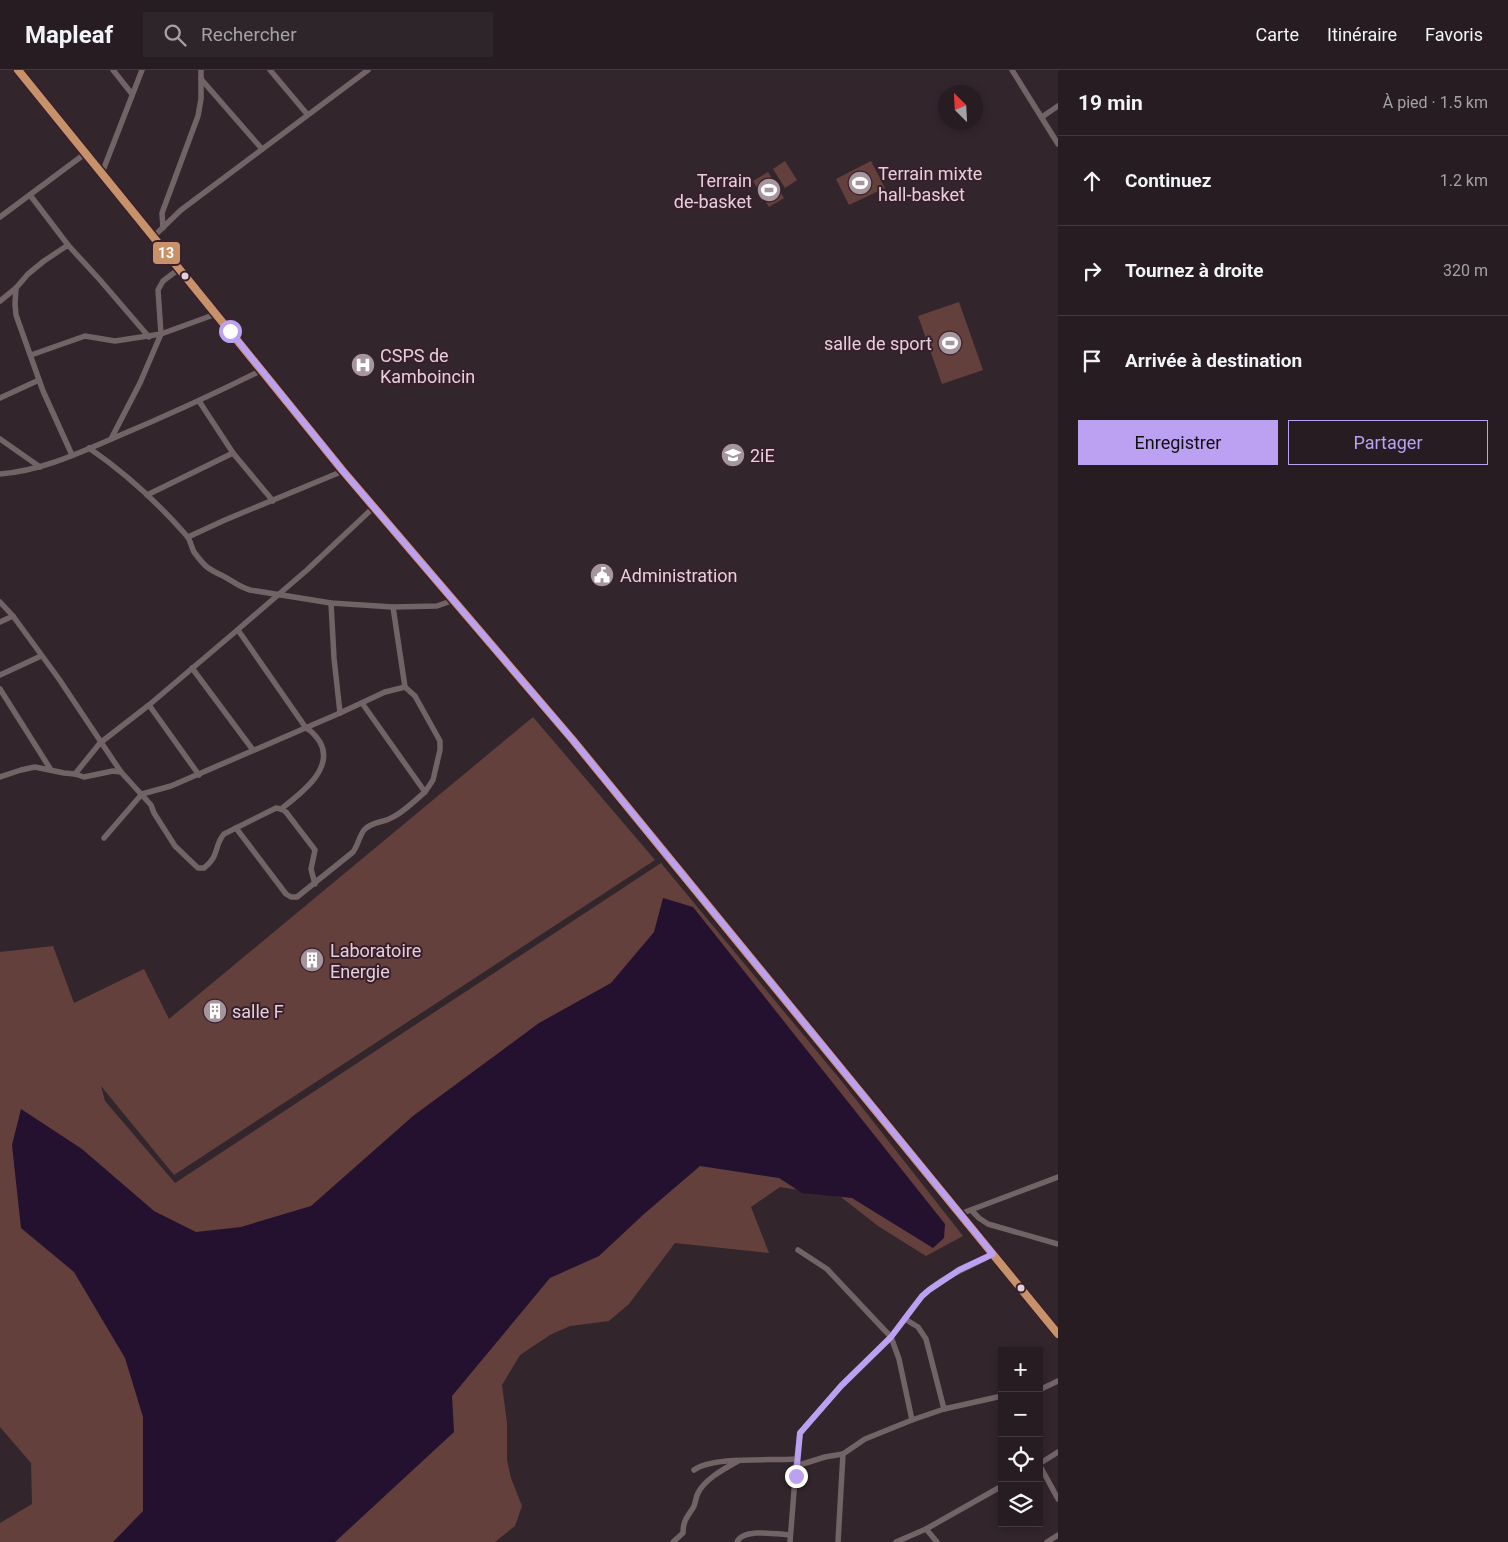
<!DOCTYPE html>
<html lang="fr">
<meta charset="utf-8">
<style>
body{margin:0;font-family:Roboto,sans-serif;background:#2e252a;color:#f1f3f6}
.controls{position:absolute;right:15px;bottom:15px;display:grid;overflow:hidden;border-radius:0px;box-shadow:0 2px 8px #0003}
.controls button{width:45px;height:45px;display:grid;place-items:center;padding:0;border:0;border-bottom:1px solid #423a3f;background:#261c21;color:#f1f3f6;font:25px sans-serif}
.compass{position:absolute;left:938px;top:15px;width:45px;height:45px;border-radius:50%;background:#261c21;box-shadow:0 2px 8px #0003;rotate:336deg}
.stop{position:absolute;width:15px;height:15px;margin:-11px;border:4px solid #bca0f2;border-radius:50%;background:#fff}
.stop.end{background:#bca0f2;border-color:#fff;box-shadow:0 1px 5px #0008}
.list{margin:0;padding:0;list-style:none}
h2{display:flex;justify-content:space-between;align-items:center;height:65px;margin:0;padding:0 20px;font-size:21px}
h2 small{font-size:16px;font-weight:400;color:#a4a1a5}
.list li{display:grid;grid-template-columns:32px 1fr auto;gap:15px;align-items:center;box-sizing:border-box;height:90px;padding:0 20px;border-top:1px solid #423a3f}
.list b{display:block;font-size:19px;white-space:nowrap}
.list em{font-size:16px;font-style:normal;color:#a4a1a5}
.actions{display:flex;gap:10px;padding:15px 20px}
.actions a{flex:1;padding:11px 0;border:1px solid #bca0f2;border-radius:0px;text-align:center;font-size:18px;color:#bca0f2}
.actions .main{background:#bca0f2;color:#111}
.icon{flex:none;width:28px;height:28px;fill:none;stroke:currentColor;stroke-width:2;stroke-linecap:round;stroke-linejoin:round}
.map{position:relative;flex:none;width:1058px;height:1472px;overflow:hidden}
header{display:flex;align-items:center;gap:30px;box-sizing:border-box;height:70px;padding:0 25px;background:#261c21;border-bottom:1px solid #423a3f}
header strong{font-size:24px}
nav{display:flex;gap:28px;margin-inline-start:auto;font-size:18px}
.search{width:350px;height:45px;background:#2e252a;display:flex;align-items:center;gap:12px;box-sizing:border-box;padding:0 18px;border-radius:0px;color:#a4a1a5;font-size:19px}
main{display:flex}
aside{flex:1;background:#261c21}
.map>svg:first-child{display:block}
.green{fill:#63403c}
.water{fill:#24102f}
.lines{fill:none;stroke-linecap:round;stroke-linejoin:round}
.minor{stroke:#716366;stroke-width:5.5}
.primary{stroke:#746268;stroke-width:9}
.bus-1-casing{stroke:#391f2c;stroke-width:11}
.bus-1{stroke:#c7916a;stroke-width:8}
.route{stroke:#bca0f2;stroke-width:6}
.bus-dot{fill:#e3d1d9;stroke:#391f2c;stroke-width:2}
.labels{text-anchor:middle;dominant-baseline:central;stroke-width:4;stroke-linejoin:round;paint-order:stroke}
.poi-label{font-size:18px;fill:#e3d1d9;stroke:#391f2c;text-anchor:start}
.line-badge{stroke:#391f2c;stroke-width:2}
.badge-label{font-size:14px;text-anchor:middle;font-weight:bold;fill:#fff}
</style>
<header>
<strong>Mapleaf</strong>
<div class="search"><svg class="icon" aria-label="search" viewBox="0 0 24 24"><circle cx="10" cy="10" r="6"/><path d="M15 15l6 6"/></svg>Rechercher</div>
<nav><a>Carte</a><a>Itinéraire</a><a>Favoris</a></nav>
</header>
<main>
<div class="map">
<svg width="1058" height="1472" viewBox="0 0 1058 1472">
<rect width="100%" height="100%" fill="#33252c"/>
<g class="green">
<path d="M785,91l12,19 -12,8 -12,-19z"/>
<path d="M871,91l14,27 -36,17 -13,-26z"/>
<path d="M768,102l16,26 -15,9 -16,-26z"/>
<path d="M959,232l24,68 -41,14 -24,-68z"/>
<path d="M533,647l122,143 -481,315 -73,-89 4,15 70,82 486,-320 178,215 124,158 -37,20 -48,-30 -37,-29 -61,-10 -29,20 18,46 -94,-10 -46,61 -20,17 -39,5 -20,9 -30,20 -18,30 5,38v37l4,18 11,28 -7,20 -20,16h-495v-19l32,-19 -1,-41 -31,-36v-475l53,-6 21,57 70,-34 25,50z"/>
</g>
<path class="water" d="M663,828l30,9 252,317 -1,14 -11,10 -81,-50 -50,-5 -23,-15 -79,-12 -56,48 -45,42 -49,22 -98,118 2,36 -119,110h-222l30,-31v-94l-18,-59 -51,-86 -53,-44 -9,-83 9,-36 61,40 72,62 42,21 45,-5 70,-21 102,-90 126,-93 72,-40 43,-51z"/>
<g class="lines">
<g class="minor">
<path d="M113,0l19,24"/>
<path d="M270,0l37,44"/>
<path d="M1012,0l46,74"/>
<path d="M201,9l61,70"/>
<path d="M1042,47l16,-11"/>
<path d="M102,103l40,-103"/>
<path d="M30,125l38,50"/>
<path d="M0,147l86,-64"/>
<path d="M163,158l-1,-15 36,-97 3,-17v-29"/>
<path d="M153,167l28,-27 187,-140"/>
<path d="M16,218l-1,16 1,11 27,76 29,64"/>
<path d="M0,231l16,-13 12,-14 16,-13 24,-16 32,35 49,57"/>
<path d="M31,285l54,-19 30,5 46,-7 -3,-44 5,-9 16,-12"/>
<path d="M0,328l39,-18"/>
<path d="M199,331l34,52 40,48"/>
<path d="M0,369l40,28"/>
<path d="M111,369l29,-56 21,-49 55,-20"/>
<path d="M89,378c35,24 69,55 97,87 5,5 5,12 8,17 11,15 14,17 29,24 10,5 16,11 27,14l81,13 62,4 44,-1 17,-6"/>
<path d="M0,404c41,-3 79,-21 116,-37 50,-21 98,-43 146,-67"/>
<path d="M147,425l86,-42"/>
<path d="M188,467l37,-17 118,-49"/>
<path d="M0,532l13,14 46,63 62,93 30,33 3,8 21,33 23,22h6c16,-12 10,-23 20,-34l52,-26 5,1 5,3 29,38 -4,19 4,15"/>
<path d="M331,533l3,55 6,55"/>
<path d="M393,537l12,80"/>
<path d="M0,552l13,-6"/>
<path d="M238,560l68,98c6,3 10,8 14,14 15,27 -20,52 -39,67"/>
<path d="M192,598l61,82"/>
<path d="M0,605l41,-19"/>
<path d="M0,619l51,81"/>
<path d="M149,635l50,70"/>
<path d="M75,704l25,-31 49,-38 86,-73 72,-62 67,-63"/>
<path d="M0,707l21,-7 14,-3 29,6 11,1 9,3 29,-6 8,1"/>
<path d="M236,758l50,66 5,3h6l56,-45c5,-7 6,-15 11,-22 8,-9 20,-7 29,-13 12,-6 21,-16 32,-25l-63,-89"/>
<path d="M104,768l38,-44 29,-8 169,-73 45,-21 20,-5 10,9 25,45v9l-7,30 -8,12"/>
<path d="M971,1140l8,8 9,6 70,20"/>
<path d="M960,1144l98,-37"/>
<path d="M905,1249l13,8 8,12 18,70"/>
<path d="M1039,1320l19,-9"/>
<path d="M912,1350l-13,-61 -8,-22c12,-15 22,-33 37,-46 19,-17 43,-24 65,-37"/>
<path d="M1039,1394l19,35"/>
<path d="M1039,1394l19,-12"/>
<path d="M796,1396l29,-9 18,-3 22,-15 47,-19 32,-11 58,-13"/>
<path d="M694,1400c19,-14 77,-9 102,-11"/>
<path d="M926,1459l11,13"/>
<path d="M673,1472l10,-9c0,-12 4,-16 10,-25 3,-4 2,-10 5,-15 7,-14 26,-24 40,-32"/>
<path d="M737,1472c6,-14 40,-8 53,-7"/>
<path d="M790,1472l6,-76 4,-33 41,-47 50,-49 -64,-68 -29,-19"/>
<path d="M838,1472l5,-88"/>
<path d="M896,1472l30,-13 76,-43"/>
<path d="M1047,1472l11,-7"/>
</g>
<path class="primary" d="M18,0l325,401 229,268 486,595"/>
<g class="bus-1-casing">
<path id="bus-1" d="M18,0l325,401 229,268 486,595"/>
</g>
<use href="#bus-1" class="bus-1"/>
</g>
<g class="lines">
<path class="route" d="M230,261l113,140 229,268 421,515 -34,16 -30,20 -7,6 -31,41 -50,49 -41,47 -4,43"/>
</g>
<defs>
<g id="stadium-disc" transform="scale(1.25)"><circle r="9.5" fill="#a5959c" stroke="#391f2c"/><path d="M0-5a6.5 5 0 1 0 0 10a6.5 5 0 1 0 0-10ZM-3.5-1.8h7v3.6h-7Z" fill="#fff"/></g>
<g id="hospital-disc" transform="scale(1.25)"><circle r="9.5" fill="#a5959c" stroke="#391f2c"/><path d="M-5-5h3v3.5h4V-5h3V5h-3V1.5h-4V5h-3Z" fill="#fff"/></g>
<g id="university-disc" transform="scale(1.25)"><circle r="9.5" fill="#a5959c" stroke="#391f2c"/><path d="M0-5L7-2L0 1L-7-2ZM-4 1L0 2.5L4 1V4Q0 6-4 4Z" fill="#fff"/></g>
<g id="civic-disc" transform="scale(1.25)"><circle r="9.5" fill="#a5959c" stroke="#391f2c"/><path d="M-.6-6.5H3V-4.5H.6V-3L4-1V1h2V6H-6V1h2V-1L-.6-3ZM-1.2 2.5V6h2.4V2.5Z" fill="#fff"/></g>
<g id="building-disc" transform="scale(1.25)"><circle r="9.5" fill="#a5959c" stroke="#391f2c"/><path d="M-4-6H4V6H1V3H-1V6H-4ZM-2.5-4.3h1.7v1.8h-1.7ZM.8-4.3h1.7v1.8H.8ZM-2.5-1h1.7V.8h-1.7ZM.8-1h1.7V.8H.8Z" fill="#fff"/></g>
</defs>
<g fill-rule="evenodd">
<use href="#stadium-disc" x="860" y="113"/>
<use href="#stadium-disc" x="769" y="120"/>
<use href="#stadium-disc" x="950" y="273"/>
<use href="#hospital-disc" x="363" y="295"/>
<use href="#university-disc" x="733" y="385"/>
<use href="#civic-disc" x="602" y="505"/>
<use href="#building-disc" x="312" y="890"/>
<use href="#building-disc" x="215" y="941"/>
</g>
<g class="bus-dot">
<circle cx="185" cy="206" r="4.5"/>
<circle cx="1021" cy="1218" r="4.5"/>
</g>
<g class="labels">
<g class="poi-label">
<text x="878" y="103">Terrain mixte<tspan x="878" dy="21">hall-basket</tspan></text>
<text x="752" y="110" text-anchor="end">Terrain<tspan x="752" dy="21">de-basket</tspan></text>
<text x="932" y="273" text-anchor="end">salle de sport</text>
<text x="380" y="285">CSPS de<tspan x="380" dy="21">Kamboincin</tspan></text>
<text x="750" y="385">2iE</text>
<text x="620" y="505">Administration</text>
<text x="330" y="880">Laboratoire<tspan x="330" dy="21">Energie</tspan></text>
<text x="232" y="941">salle F</text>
</g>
</g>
<rect class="line-badge" x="152" y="171" width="29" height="24" rx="5" fill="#c7916a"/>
<g class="badge-label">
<text x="166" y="188">13</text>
</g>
</svg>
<div class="controls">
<button>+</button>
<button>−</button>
<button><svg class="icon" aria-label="locate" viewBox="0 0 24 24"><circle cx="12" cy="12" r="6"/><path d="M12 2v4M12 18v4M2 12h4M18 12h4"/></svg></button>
<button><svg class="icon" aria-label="layers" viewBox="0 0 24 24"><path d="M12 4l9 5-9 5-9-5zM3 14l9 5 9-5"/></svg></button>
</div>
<svg class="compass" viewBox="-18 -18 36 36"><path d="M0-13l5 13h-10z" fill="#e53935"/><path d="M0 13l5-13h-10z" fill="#a4a1a5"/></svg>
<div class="stop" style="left:230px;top:261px"></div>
<div class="stop end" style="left:796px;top:1406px"></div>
</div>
<aside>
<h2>19 min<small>À pied · 1.5 km</small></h2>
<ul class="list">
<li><svg class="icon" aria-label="ahead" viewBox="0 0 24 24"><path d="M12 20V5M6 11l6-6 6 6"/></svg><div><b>Continuez</b></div><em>1.2 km</em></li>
<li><svg class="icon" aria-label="right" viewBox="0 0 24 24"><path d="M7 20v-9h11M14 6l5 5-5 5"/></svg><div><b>Tournez à droite</b></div><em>320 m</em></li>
<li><svg class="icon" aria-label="arrive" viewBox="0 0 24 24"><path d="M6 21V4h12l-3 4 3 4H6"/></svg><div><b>Arrivée à destination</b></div></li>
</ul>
<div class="actions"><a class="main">Enregistrer</a><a>Partager</a></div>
</aside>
</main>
